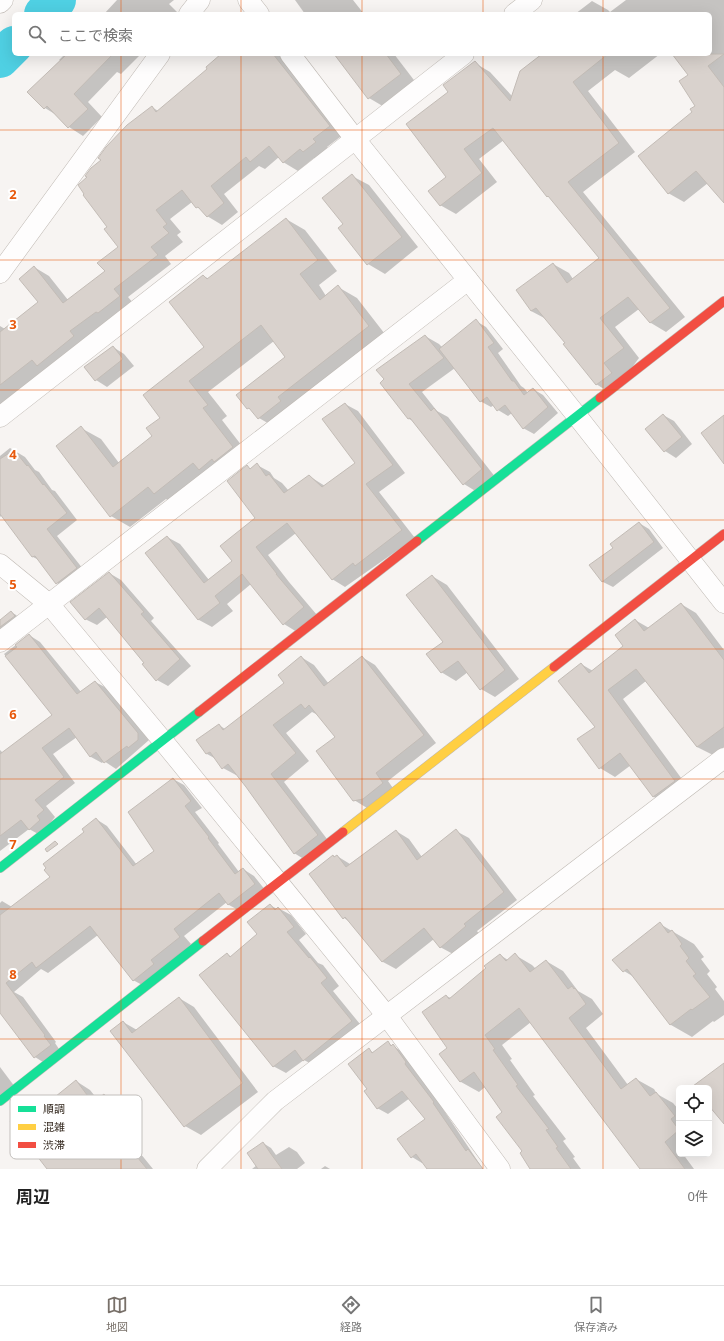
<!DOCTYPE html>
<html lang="ja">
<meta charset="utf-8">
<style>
body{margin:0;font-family:"Noto Sans","Noto Sans JP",sans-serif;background:#f2f2f2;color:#222}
.controls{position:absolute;right:12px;bottom:12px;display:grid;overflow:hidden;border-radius:6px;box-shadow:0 4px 16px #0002}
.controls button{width:36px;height:36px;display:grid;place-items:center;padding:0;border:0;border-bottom:1px solid #e0e0e0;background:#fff;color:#222;font:20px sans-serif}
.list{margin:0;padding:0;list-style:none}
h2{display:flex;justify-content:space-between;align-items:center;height:52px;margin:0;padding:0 16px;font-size:17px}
h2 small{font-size:13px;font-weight:400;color:#767676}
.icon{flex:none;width:22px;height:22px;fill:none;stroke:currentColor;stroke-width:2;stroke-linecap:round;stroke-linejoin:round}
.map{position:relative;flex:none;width:724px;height:1169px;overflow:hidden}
.search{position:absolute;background:#fff;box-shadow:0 4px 16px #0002;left:12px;right:12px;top:12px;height:44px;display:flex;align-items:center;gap:10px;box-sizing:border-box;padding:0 14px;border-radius:6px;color:#767676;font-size:15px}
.sheet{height:116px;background:#fff}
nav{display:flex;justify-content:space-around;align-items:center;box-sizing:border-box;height:56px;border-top:1px solid #e0e0e0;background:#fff;font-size:11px;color:#767676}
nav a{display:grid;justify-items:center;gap:2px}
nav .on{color:#787069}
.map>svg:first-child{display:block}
.shadow{fill:#0003}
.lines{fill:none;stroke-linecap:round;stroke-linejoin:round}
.river{stroke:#4fd0e3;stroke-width:38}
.building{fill:#d9d2cd;stroke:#c3bcb6}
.street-casing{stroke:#beb8b2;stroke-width:21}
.fast-casing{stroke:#beb8b2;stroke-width:10}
.slow-casing{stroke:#beb8b2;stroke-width:10}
.jam-casing{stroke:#beb8b2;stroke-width:10}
.street{stroke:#fefdfd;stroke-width:20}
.fast{stroke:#16e098;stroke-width:9}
.slow{stroke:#ffcf43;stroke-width:9}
.jam{stroke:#f24e42;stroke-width:9}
.grid{fill:none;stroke:#e8590c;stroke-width:1;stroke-opacity:0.55}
.key{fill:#fff;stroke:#c2bfbc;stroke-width:1}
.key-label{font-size:11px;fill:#34291f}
.grid-label{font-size:13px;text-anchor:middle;font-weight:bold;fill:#e8590c;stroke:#fff;stroke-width:4;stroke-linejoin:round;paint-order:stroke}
</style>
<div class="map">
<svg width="724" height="1169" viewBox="0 0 724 1169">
<rect width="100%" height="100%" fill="#f7f4f2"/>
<g class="shadow">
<path d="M117,0h57l-5,4 8,8 -3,2h-70z"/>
<path d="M295,0h58l11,14h-59z"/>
<path d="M626,0h98v199l-16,-16 -24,19 -16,-9 28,-87 -7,-31 -16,-21h37v-40h-135l17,-13 16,9 2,2z"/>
<path d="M65,54h76l-20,20 -4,-2 -29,30 14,15 -19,19 -14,-9 -11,-11 -13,-8 16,-47 -2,-1z"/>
<path d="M223,54h57l64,80 -17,13 3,4 -12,9 -4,-2 -16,13 -15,-9 -4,-5 -14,12 -6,-3 -35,28 14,18 -16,13 -15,-9 -4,-5 -6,-4 -5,-5 -22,17 11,13 -4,3 6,7 -18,14 6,8 -43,33 6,7 -134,113v-91l5,3 34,-27 -5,-35 15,9 19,24 38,-29 14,-24 -12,-20 -5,-67 49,-53 6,4 51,-42z"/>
<path d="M336,54h58l23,30 -31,24 -17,-10z"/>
<path d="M540,54h120l-31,24 -14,-8 -27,21 47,61 -52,40 102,125 -19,15 -15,-9 -12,-14 -24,18 24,31 -27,36 -16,-10 -30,-41 -18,-23 -17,-9 22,-47 16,9 4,6 27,-21 -49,-60 -3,-2 -44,-56 -25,19 18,23 -41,32 -16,-9 7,-28 3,-85 25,-29 15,9 22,24 30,-40z"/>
<path d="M352,176l17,9 49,62 -33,27 -17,-10 -29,-36 5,-4z"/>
<path d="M286,219l19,11 32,41 -18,14 7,11 12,-9 19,11 31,40 -110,91 -19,-11 -6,-7 -5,-3 39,-51 -13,-16 -66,51 19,24 -5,4 30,39 -78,45 -8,-5 -36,28 -19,-11 -30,-88 20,11 18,24 35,-27 8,-18 43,-71 -1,-71 5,3z"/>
<path d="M476,321l10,6 17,22 -5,4 23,33 3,2 4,5 5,-4 10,6 15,18 -24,21 -11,-6 -11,-15 -4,3 -10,-6 -4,-5 -3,2 -11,-6 -25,-33 -33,24 15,19 11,6 48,61 -19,14 -13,-8 -49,-62 -6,-3 -27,-35 43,-48 14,8 3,3z"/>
<path d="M113,347l11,7 10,12 -27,21 -11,-7z"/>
<path d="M345,404l13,7 47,62 -26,19 36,46 -70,49 -13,-8 -36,-46 -28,22 21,27 28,33 -20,17 -13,-8 -33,-40 -24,20 6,7 -21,16 -13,-7 -53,-67 21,-16 13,7 29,36 24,-19 24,-43 -10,-51 4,2 6,-4 13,7 4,6 8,5 7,8 20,-15 16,10 31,-23z"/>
<path d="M663,415l11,6 18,23 -16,14 -11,-7z"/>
<path d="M10,448l15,9 10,13 4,2 13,18 3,1 22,29 -20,16 30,38 -19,15 -11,-6 -18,-23 -6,-3 -31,-42 -2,2v-61z"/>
<path d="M639,523l10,6 14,19 -50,39 -10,-5 -13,-16 25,-18z"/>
<path d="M109,573l12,7 33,38 -3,3 40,45 -23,20 -11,-6 -12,-17 -38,-46 -10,8 -12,-6z"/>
<path d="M432,576l15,9 72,94 -24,18 -14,-8 -13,-17 -12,9 -15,-9 3,-30z"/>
<path d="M681,604l15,9 28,37v97l-11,8 -16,-8 -51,-66 -23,18 67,91 -21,15 -15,-8 -23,-32 -16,12 -15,-9 -4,-41 -15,-63 12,7 32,-25 10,-26 14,8z"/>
<path d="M11,612l5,3 4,4 -20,15v-13z"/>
<path d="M29,635l11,7 41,50 14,-10 12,6 42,52 -33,29 -12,-8 -2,2 -11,-6 -14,-20 -24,17 22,29 -29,23 9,11 -15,18 -11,-6 -29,22v-101l3,3 51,-38 -50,-61z"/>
<path d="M301,657l13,8 15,19 33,-27 13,8 61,78 -48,38 7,10 -28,17 -13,-8 -17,-63 -19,-22 -6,-3 -26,21 23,28 -25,21 46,61 -23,18 -13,-8 -57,-79 -1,1 -13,-7 -7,-9 -9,-5 -10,-14 22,-15 6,4 61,-45z"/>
<path d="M173,779l11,6 18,23 -7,4 24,31 -1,1 21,28 4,-3 11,7 12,15 -26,20 -11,-6 -2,-3 -43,34 7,8 -47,42 -11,-6 -35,-45 -50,38 -7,-4 -27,23 9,5 33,45 -1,1 6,9 -15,12 -11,-7 -35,-46v-108l2,-2 10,6 39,-30 45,-58 11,7 30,39 19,-14z"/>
<path d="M396,831l13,8 13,18 34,-26 13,7 48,62 -40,31 2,3 -26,20 -13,-7 -6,-8 -38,30 -13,-7 -33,-40 -6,-4 -11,-62 2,1 2,-1 13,8z"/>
<path d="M270,905l7,4 1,-1 13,7 15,19 -7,6 19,23 5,2 16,21 -6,5 31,38 -47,38 -13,-7 -18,13 -13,-7 -46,-112 5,3 26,-22z"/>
<path d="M660,924l34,20 10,13 -3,2 9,12 -3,3 10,13 -2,2 9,12v14l-10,7 -1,-1 -21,16 -21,-12 -37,-48 -10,-6z"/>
<path d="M500,955l8,5 7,-5 17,10 4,4 10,-8 17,10 15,20 14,8 11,15 -17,14 42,57 8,-6 18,10 3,5 16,9 6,7v44h4l11,15h-52l-111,-147 -29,23 10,14 -2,1 25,35 -2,1 33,43 -3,2 12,16 -2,1 8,11h-49l-28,-56 -19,-26 -6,5 -18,-10 -20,-28 8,-6 -3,-52 5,2 36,-30z"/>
<path d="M179,998l15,9 64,85 -57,43 -16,-9 -73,-95 11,-9 14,8z"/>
<path d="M388,1043l15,9 13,16 -2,2 30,38 -1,1 40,60h-54l-5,-7 -2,1 -10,-6 14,-38 -16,-21 -22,16 -11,-6 -9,-19 1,-39 5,3z"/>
<path d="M0,1067l18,24 -18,15z"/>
<path d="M76,1081l14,9 8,10 6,-5 15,9 15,20 -11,8 30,37h-104l-20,-62 9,5z"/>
<path d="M263,1143l8,5 5,7 13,-8 8,5 8,11 -8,6h-45l5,-4z"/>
<path d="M325,1166l5,3h-9z"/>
</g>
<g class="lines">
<g class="river">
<path d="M43,14l14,-14"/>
<path d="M0,59l14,-14"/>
</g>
</g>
<g class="building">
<path d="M67,54h46l-39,40 14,15 -20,19 -21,-22 -3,3 -17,-17z"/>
<path d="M221,54h52l57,72 -17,13 3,3 -13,10 -3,-3 -17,14 -14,-17 -19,16 -4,-5 -35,29 13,17 -17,14 -9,-10 -2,1 -14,-18 -26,20 11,14 -4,3 6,6 -18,14 7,8 -44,34 6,7 -22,17 -2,-1 -26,19 4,5 -37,30 -5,-6 -32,25v-53l38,-30 -19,-23 15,-13 29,37 42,-32 -8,-8 21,-16 -14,-18 3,-2 -24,-32 1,-1 -6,-9 9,-8 -2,-1 6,-8 10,-8 -3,-2 8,-11 21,-22 25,-19 4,6 51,-43 -1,-2z"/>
<path d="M334,54h52l15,20 -33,25z"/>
<path d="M542,54h66l-35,28 46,61 -51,39 102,126 -20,15 -22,-26 -28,21 24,30 -20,15 8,10 -16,12 -33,-41 2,-1 -29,-35 -5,3 -15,-21 37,-27 14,20 32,-25 -51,-62 -1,1 -54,-69 -29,21 18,24 -42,33 -12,-15 18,-14 -40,-53 42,-32 -5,-7 32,-24 35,40 10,-30z"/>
<path d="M672,54h52l-16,12 16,21v116l-28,-32 -28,23 -30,-38 54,-44 -2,-3 5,-3 -16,-25 9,-6z"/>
<path d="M352,174l50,63 -35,28 -29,-37 5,-4 -21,-26z"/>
<path d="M286,218l32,42 -18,14 20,26 18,-15 31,41 -91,71 3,4 -23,18 -9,-11 -2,1 -11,-14 49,-38 -24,-32 -72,56 19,24 -5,3 30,39 -19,15 -2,-3 -13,11 -6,-7 -39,31 -6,-7 -38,30 -54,-71 25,-20 32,41 39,-31 -6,-8 14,-10 -17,-23 61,-48 -35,-45 34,-27 4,4z"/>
<path d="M476,319l18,24 -6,4 24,34h2l10,14 9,-7 15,19 -25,22 -18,-24 -8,6 -10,-14 -7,5 -41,-53z"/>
<path d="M425,335l19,23 -35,26 22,27 3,-3 48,61 -19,16 -53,-67 -2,1 -28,-36 4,-4 -8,-9z"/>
<path d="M113,346l10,13 -28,22 -11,-14z"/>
<path d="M345,403l48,62 -27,19 36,46 -47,36 -2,-3 -21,17 -45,-57 -31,24 21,27h-1l28,33 -21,18 -41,-51 -27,22 5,7 -22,17 -53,-67 22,-17 37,47 28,-22 -12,-15 35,-28 -28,-37 20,-16 3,4 7,-6 9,13 3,-2 15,19 25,-18 13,12 33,-24 -33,-44z"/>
<path d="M663,414l19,23 -18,15 -19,-23z"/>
<path d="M724,415v49l-23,-31z"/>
<path d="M14,450l13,16 1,-1 15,20 1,-1 23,29 -20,16 30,39 -21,16 -21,-28 -3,1 -32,-43v-55z"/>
<path d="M639,522l15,20 -52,40 -13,-17 24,-17 -3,-4z"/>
<path d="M109,572l35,40 -3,2 39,45 -24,22 -14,-17 2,-1 -45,-55 -14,12 -15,-18z"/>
<path d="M432,575l73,95 -25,20 -22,-29 -17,12 -15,-19 17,-12 -37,-47z"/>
<path d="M681,603l43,57v67l-27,20 -61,-78 -28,21 67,91 -22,16 -33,-44 -21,16 -22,-30 18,-12 -37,-46 23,-18 8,10 34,-27 -8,-11 20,-16 9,12z"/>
<path d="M11,611l4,5 -15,11v-7z"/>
<path d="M29,634l48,60 18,-13 43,52v7l-10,8 -1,-2 -23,17 -8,-11 -6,5 -21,-29 -27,20 22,29 -29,23 9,10 -7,6 3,4 -11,10 -8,-10 -21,16v-82l52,-39 -47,-59 12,-9 -2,-2z"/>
<path d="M301,656l23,30 38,-30 62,79 -48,38 7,10 -20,16 -10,2 -37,-50 19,-14 -26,-32 -4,4 -4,-5 -28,21 23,28 -25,21 47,61 -24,19 -48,-67 -18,-23 -6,5 -12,-17 -4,2 -10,-14 23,-16 4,6 61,-47 -6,-8z"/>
<path d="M173,778l18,23 -6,5 24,31 -1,1 27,36 8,-6 12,16 -27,21 -9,-12 -45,36 6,8 -29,23 3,4 -21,17 -43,-55 -54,42 -4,-6 -26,21 39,52 -1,1 7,9 -17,13 -34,-45v-98l50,-38 -6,-7 2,-2 -3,-4 41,-32 -2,-3 14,-11 37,48 21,-15 -26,-39z"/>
<path d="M456,829l48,63 -40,32 2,2 -26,22 -16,-20 -42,34 -37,-45 -2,2 -34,-45 24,-19 1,2 3,-2 9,12 50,-37 21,30z"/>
<path d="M55,841l3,3 -11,8 -2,-3z"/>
<path d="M270,904l5,6 3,-3 16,20 -7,5 22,26 1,-1 17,21 -6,5 31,38 -49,40 -8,-11 -22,17 -74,-92 28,-22 3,4 27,-23 -10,-12z"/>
<path d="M660,922l8,11 4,-3 10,14 -2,2 9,12 -3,3 10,13 -3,2 17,21 -18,13 -1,-1 -21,16 -43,-56 -4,3 -11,-12z"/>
<path d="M515,953l15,19 16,-12 22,29 4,-3 2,3 1,-1 11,16 -17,14 52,71 15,-11 14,18 6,-4 19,24 -4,3 8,11 -14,12 20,27h-45l-121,-161 -34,27 10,14 -2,1 25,35 -2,1 33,43 -3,1 12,17 -2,1 15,21h-41l-10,-16 2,-2 -26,-34 6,-5 -28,-40 -14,10 -21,-28 8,-6 -25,-36 24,-17 3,4 37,-31 -2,-2 16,-12 6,7z"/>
<path d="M179,997l64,86 -59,44 -74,-96 13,-10 9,12z"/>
<path d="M388,1041l3,5 2,-2 13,18 -1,2 29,38 -1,1 33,48 2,-2 15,20h-56l-11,-15 -5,4 -14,-19 28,-20 -23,-28 -25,18 -13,-18 3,-2 -19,-25 21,-16 3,5z"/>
<path d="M724,1063v61l-15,-18v-18h-14l-2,-2z"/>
<path d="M76,1080l17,23 11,-9 16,21 -11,8 38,46h-100l-37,-48 19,-16 6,8z"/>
<path d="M263,1142l8,12 11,15h-24l-11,-16z"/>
</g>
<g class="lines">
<g class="street-casing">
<g id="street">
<path d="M248,0l11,14"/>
<path d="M0,3l3,-3"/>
<path d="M189,14l11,-14"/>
<path d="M514,14l18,-14"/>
<path d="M290,54l65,85 222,277 147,187"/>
<path d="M0,273l160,-219"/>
<path d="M0,417l464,-363"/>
<path d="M0,564l49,40 114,137 224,275 113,153"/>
<path d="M0,642l468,-362"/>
<path d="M207,1169l68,-68 449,-343"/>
</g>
</g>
<g class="fast-casing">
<g id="fast">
<path d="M417,541l183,-143"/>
<path d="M0,868l199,-156"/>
<path d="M0,1101l203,-160"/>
</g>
</g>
<g class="slow-casing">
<path id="slow" d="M343,832l211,-165"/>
</g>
<g class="jam-casing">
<g id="jam">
<path d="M600,398l124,-97"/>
<path d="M554,667l170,-133"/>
<path d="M199,712l218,-171"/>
<path d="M203,941l140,-109"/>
</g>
</g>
<use href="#street" class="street"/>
<use href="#fast" class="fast"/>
<use href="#slow" class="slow"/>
<use href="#jam" class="jam"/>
</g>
<path class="grid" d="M121,0v14M241,0v14M362,0v14M483,0v14M603,0v14M121,54v1115M241,54v1115M362,54v1115M483,54v1115M603,54v1115M0,130h724M0,260h724M0,390h724M0,520h724M0,649h724M0,779h724M0,909h724M0,1039h724"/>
<rect x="10" y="1095" width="132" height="64" rx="6" class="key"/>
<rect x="18" y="1106" width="18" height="6" fill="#16e098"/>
<rect x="18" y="1124" width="18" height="6" fill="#ffcf43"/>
<rect x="18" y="1142" width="18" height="6" fill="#f24e42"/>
<g class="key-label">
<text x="43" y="1113">順調</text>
<text x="43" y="1131">混雑</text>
<text x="43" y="1149">渋滞</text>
</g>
<g class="grid-label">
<text x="13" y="199">2</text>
<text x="13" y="329">3</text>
<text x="13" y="459">4</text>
<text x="13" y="589">5</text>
<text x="13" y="719">6</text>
<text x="13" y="849">7</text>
<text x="13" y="979">8</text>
</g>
</svg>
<div class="controls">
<button><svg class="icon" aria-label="locate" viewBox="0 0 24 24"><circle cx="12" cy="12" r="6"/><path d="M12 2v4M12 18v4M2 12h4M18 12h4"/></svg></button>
<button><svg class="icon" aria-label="layers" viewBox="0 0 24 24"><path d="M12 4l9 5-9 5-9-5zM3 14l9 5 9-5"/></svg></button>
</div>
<div class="search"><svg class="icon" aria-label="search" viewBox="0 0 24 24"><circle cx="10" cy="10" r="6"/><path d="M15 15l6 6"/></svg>ここで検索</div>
</div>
<section class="sheet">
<h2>周辺<small>0件</small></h2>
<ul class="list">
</ul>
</section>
<nav>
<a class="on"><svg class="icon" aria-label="map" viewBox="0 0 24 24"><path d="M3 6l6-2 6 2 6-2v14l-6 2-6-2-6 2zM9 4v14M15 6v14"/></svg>地図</a>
<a><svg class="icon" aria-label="directions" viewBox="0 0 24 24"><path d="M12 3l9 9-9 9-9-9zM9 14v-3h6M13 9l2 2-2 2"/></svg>経路</a>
<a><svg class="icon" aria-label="saved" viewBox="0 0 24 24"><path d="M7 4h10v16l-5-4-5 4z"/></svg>保存済み</a>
</nav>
